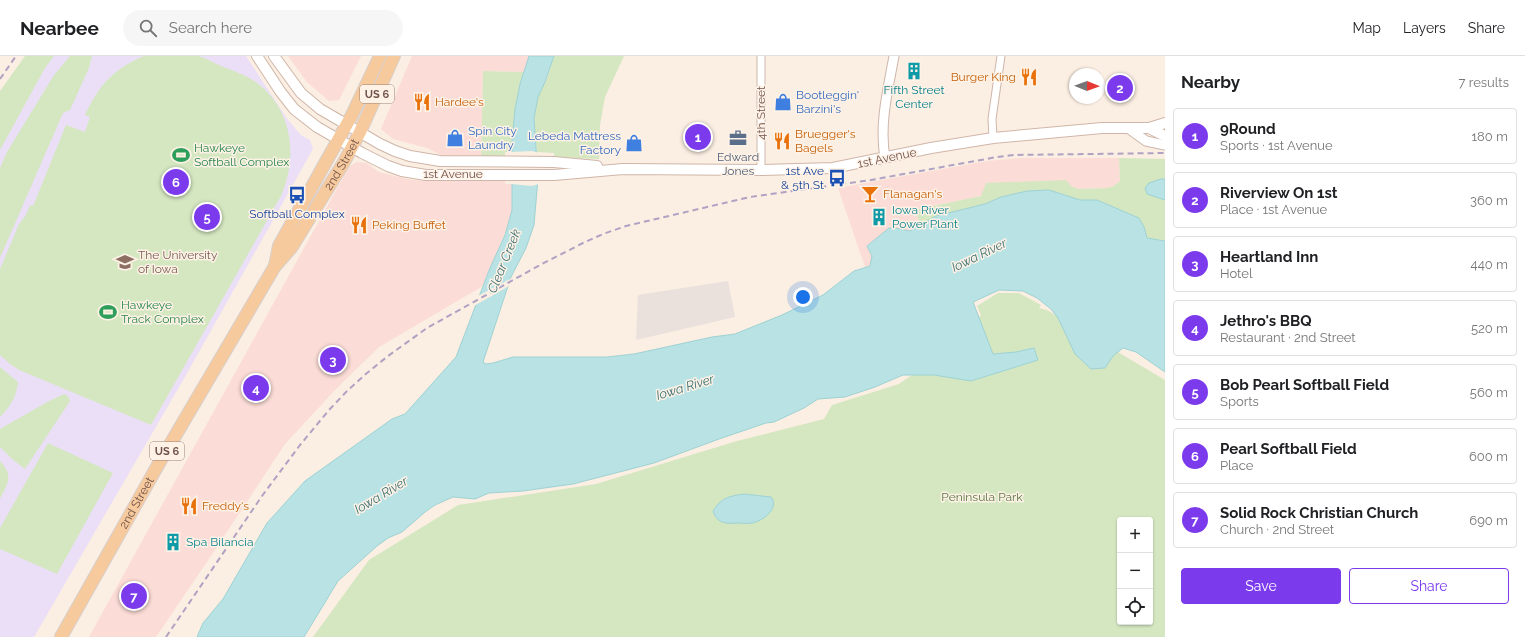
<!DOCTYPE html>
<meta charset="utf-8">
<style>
body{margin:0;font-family:Raleway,sans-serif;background:#f6f6f6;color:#202124}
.controls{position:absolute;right:12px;bottom:12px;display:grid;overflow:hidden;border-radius:4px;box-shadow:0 1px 3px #0004}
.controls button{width:36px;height:36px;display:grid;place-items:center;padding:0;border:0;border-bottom:1px solid #e0e0e0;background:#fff;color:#202124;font:20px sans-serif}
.compass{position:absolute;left:1069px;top:12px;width:36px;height:36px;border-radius:50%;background:#fff;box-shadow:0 1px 3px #0004;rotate:91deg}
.you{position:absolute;left:803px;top:241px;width:14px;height:14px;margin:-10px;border:3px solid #fff;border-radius:50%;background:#1a73e8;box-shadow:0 0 0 6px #1a73e833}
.badge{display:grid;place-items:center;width:26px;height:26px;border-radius:50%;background:#7c3aed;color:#fff;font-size:13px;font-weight:700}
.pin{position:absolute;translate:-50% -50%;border:2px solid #fff;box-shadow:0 1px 4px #0006}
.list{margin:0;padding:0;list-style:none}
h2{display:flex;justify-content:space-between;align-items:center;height:52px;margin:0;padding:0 16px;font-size:17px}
h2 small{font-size:13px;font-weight:400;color:#757577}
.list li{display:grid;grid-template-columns:26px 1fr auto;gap:12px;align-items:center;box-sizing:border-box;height:56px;margin:0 8px 8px;padding:0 8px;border:1px solid #e0e0e0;border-radius:4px}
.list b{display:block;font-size:15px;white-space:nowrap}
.list p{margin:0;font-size:13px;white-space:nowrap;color:#757577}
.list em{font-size:13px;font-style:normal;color:#757577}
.actions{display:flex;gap:8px;padding:12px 16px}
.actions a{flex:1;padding:9px 0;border:1px solid #7c3aed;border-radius:4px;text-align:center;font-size:14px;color:#7c3aed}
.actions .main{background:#7c3aed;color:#fff}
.icon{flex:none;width:22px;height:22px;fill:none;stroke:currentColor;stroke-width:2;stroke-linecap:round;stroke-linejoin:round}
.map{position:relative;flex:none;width:1165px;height:581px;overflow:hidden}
header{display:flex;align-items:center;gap:24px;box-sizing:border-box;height:56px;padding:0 20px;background:#fff;border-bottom:1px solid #e0e0e0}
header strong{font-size:19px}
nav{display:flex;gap:22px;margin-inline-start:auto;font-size:14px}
.search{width:280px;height:36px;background:#f6f6f6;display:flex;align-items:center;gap:10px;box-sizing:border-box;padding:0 14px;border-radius:22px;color:#757577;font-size:15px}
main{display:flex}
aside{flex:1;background:#fff}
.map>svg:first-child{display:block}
.commercial{fill:#fbdcd6}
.industrial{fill:#eae1dd}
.education{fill:#ebdff7}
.green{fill:#d5e7c1;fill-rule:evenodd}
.water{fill:#b8e2e3;stroke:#9ed2d4}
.pier{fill:#fbeee2}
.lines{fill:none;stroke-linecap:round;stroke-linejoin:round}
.minor-casing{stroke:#cdb7ac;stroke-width:9}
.tertiary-casing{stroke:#cdb7ac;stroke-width:11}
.secondary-casing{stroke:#d0b6a9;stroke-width:12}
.primary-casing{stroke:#d7cfcc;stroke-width:14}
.minor{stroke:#fff;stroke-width:7}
.tertiary{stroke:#fff;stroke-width:9}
.secondary{stroke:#fff;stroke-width:10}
.primary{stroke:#f7ca9d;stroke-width:12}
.rail{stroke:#afa2c3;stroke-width:2;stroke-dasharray:6 4;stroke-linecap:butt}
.labels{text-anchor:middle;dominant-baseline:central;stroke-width:3;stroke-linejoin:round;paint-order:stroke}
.shield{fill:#fef2e7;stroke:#9b8379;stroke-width:1}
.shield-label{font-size:11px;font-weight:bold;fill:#71534a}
.food-label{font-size:12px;fill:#c56008;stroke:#fef2e7;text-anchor:start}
.culture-label{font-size:12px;fill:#0d838f;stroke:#fef2e7;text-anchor:start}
.shop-label{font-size:12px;fill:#366cbe;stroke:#fef2e7;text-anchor:start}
.street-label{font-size:12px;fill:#71534a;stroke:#fef2e7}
.leisure-label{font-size:12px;fill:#27864d;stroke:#fef2e7;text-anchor:start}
.service-label{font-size:12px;fill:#4e5e75;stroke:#fef2e7}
.transit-label{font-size:12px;fill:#164399;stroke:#fef2e7;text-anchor:end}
.education-label{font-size:12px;fill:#785e54;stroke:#fef2e7;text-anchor:start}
.park-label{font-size:12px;fill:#587642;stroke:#fef2e7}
.water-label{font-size:13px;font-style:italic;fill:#3f7376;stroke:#fef2e7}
</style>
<header>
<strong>Nearbee</strong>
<div class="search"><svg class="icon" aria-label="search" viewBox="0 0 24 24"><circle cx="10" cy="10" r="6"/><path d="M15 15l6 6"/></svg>Search here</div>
<nav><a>Map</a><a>Layers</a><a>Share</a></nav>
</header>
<main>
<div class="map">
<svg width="1165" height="581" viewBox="0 0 1165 581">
<rect width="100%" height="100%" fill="#fbeee2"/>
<g class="commercial">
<path d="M288,0h73l-22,44 -10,1 -22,-19z"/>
<path d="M412,0h117l-5,16 -41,-1 -2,86 -38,-1 -16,-8 -34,-9 -12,-10z"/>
<path d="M1020,102h99l1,23 -6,5 -7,2 -29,1 -7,-3 -88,6 -2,4 -67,14 7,14 -11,7 -14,-3h-7l-22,18 5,10 -1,10 -6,1 -27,-79 149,-27z"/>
<path d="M357,106l10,1 10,8 5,2 30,7 20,1 19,-2h44l10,1v4h8l-1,26 -3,13 -26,63 -104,61 -43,42 -51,55 -70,106 -59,87h-67l256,-463 5,-8z"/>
</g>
<path class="industrial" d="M728,225l7,36 -99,23 2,-45z"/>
<path class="education" d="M28,0h218l42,64 13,15 9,5 3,9 -127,226 -152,262h-34v-542z"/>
<g class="green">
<path d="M25,0h29l-9,12 -45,82v-59z"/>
<path d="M70,0h22l-3,12 -19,42 -7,3 -63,145v-90l7,-16 47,-77z"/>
<path d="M144,0c12,0 24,0 36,0 6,0 13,0 19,0 7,2 15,7 22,10 13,5 25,9 36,17 36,27 41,74 24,113l-130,229 -132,-55 -9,-6 -10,-9v-86l19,-45 7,-9 4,-10 3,1 33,-81 19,7 5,-15 -5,-2c14,-30 28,-46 59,-59z"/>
<path d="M554,0h70l-19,41 -5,28 -1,34 -45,-2v-4l-17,-1c-2,-18 -5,-37 1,-56 2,-5 5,-9 7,-13 4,-9 6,-18 9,-27z"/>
<path d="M483,15l41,1c-8,24 -12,55 -12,80h-7v5h-24z"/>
<path d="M1119,102l46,1v82l-19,-3 -2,-11 -20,-14 -27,-13h-17l-31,-10 -22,1 -26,6 -16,7 -49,12 -15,8 -7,-14 67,-14 5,-13 80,-3 5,6 7,3 29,-1 7,-2 6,-5z"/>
<path d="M998,237h21l22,12 -2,3 8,2 118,70v257h-852l56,-77 89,-55 138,-21 141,-43 87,-22 8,-14 67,-21 57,-40 25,-29 -4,-9zM1120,464h30v102h-30z"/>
<path d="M0,311l18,15c-1,14 -8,25 -18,35z"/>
<path d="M64,338l4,2 2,5 -45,68 -13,-10 -12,-12v-18l49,-28z"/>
<path d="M48,387l65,30 -56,101 -57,-25v-21z"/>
<path d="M0,405c14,15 8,22 0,38z"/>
</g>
<g class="water">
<path d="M529,0h25l-9,26 -7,15 -4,21 4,60 -4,47 -8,23 -15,29 -28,85 3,2 7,-1 20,-6h94l27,-3 78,-17 23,-3 47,-19 41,-20 31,-24 16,-5 2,-10 -5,-10 22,-18h7l14,3 11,-7 15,-8 49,-12 16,-7 26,-6 22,-1 31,10h17l42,18 5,9 3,11 18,3v131l-29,-20 -13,-4 -10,8 -8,12 -14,1 -16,-15 -17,-36 -7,-9 -14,-11 -14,-7 -24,-1 -26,12 20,52 23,-2 18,-4 4,12 -67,21 -37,-6h-31l-28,12 -30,10 -27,2 -14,9 -30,14 -8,1 -47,16 -65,24 -81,21 -50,7 -34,2 -14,6 -22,-2 -18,8 -10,7 -23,20 -14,6 -11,8 -39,35 -34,56h-107l6,-14 20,-24 44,-76 38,-42 87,-62 13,-5 51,-57 34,-89 15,-33 7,-25v-69l3,-32 5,-25z"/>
<path d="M1161,123h4v21l-18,-6 -2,-6 4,-5z"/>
<path d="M744,438l27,3c9,11 -8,24 -19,26 -5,1 -10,0 -16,0 -11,1 -19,0 -23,-12 8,-13 16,-15 31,-17z"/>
</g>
<g class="pier">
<path d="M532,95l7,2v31l-7,2 -21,-2 -1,-32z"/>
<path d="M514,221l-3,8 -37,21 2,-9z"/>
</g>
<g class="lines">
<g class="minor-casing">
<g id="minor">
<path d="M993,82l-1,-19 9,-63"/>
<path d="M761,114v-114"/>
</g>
</g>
<g class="tertiary-casing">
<g id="tertiary">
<path d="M1128,72l18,13 19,4"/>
<path d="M885,102c-6,-34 3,-68 9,-102"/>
</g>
</g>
<g class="secondary-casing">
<g id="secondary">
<path d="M257,0l23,35 14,18 23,18 45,26 26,13 14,5 24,4h128l69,-6 138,1 72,-2 98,-20 62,-10 109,-10h47l16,-5"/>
<path d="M274,0l27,37 19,16 60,35 15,7 15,5 30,5 114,1 43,4"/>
<path d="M1149,72l16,8"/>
</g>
</g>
<g class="primary-casing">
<g id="primary">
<path d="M275,210l4,-20 73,-131 28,-59"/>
<path id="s1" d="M61,581l97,-172 117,-199 16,-18 53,-86 16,-30 34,-76"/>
</g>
</g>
<use href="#minor" class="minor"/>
<use href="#tertiary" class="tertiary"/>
<use href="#secondary" class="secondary"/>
<use href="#primary" class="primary"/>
<g class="rail">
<path d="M0,23l16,-23"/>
<path d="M166,581l96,-141 38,-51 29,-35 19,-20 19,-17 21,-17 39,-28 113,-63 43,-22 20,-9 23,-8 124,-29 121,-17 126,-23 17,-2 151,-2"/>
</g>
</g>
<defs>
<g id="building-bare" transform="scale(1.38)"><path d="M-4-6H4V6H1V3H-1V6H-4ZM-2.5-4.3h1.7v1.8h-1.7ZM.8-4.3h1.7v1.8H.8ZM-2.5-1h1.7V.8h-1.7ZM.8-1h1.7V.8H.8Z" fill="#0f9aa8" stroke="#fef2e7" stroke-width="2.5" paint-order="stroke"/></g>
<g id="restaurant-bare" transform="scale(1.38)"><path d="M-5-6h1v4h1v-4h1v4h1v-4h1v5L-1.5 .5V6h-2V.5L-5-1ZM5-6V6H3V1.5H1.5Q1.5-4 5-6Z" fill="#e8710a" stroke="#fef2e7" stroke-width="2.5" paint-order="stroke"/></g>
<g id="shop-bare" transform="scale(1.38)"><path d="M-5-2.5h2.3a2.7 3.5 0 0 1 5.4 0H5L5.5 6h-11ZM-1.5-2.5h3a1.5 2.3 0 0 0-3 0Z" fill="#3f7fe0" stroke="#fef2e7" stroke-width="2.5" paint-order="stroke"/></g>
<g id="office-bare" transform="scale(1.38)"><path d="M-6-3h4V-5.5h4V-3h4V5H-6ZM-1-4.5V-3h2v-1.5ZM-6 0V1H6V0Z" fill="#5c6f8a" stroke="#fef2e7" stroke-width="2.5" paint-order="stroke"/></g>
<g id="stadium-bare" transform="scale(1.38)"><path d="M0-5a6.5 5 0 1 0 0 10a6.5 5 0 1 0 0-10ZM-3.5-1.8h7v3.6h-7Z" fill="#2e9e5b" stroke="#fef2e7" stroke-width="2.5" paint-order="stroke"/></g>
<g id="bus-bare" transform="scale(1.38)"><path d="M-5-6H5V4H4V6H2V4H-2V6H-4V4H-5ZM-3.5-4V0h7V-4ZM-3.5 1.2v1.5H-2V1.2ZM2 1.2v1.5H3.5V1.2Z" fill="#1a4fb4" stroke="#fef2e7" stroke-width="2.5" paint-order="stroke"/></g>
<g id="bar-bare" transform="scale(1.38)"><path d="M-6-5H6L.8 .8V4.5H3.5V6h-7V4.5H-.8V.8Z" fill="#e8710a" stroke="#fef2e7" stroke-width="2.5" paint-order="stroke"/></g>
<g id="university-bare" transform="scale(1.38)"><path d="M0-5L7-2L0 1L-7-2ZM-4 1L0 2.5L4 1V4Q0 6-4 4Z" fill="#8d6e63" stroke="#fef2e7" stroke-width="2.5" paint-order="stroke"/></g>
</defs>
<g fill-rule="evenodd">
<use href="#building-bare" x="914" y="15"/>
<use href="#restaurant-bare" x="1029" y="21"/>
<use href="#restaurant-bare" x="422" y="46"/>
<use href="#shop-bare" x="783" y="46"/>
<use href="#shop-bare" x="455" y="82"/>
<use href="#office-bare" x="738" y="82"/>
<use href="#restaurant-bare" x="782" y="85"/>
<use href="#shop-bare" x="634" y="87"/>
<use href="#stadium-bare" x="181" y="99"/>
<use href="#bus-bare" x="837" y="122"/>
<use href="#bar-bare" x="870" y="138"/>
<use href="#bus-bare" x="297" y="139"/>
<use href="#building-bare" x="879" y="161"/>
<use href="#restaurant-bare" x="359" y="169"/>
<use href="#university-bare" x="125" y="206"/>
<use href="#stadium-bare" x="108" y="256"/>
<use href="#restaurant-bare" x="189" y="450"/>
<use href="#building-bare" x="173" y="486"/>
</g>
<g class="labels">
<g class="shield">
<rect x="360" y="29" width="34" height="18" rx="3"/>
<rect x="150" y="386" width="34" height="18" rx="3"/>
</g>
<g class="shield-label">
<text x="377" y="38">US 6</text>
<text x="167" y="395">US 6</text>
</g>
<g class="food-label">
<text x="1016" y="21" text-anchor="end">Burger King</text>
<text x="435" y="46">Hardee's</text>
<text x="795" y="78">Bruegger's<tspan x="795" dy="14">Bagels</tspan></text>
<text x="883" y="138">Flanagan's</text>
<text x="372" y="169">Peking Buffet</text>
<text x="202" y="450">Freddy's</text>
</g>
<g class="culture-label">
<text x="914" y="34" text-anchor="middle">Fifth Street<tspan x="914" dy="14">Center</tspan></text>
<text x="892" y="154">Iowa River<tspan x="892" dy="14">Power Plant</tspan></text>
<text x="186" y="486">Spa Bilancia</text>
</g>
<g class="shop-label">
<text x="796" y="39">Bootleggin'<tspan x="796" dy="14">Barzini's</tspan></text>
<text x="468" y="75">Spin City<tspan x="468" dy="14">Laundry</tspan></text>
<text x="621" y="80" text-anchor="end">Lebeda Mattress<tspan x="621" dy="14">Factory</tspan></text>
</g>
<g class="street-label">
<text transform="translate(761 57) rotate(-90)">4th Street</text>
<text transform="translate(887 102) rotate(-12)">1st Avenue</text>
<text stroke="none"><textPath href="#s1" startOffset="550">2nd Street</textPath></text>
<text x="453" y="118">1st Avenue</text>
<text stroke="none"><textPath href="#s1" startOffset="154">2nd Street</textPath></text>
</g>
<g class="leisure-label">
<text x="194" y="92">Hawkeye<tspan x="194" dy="14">Softball Complex</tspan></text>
<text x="121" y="249">Hawkeye<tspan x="121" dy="14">Track Complex</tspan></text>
</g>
<g class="service-label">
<text x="738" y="101">Edward<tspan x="738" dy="14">Jones</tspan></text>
</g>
<g class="transit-label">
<text x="824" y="115">1st Ave<tspan x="824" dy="14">&amp; 5th St</tspan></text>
<text x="297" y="158" text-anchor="middle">Softball Complex</text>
</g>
<g class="education-label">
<text x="138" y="199">The University<tspan x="138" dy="14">of Iowa</tspan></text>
</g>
<g class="park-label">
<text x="982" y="441">Peninsula Park</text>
</g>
<g class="water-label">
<text transform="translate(979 199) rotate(-26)">Iowa River</text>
<text transform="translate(504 205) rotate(-68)">Clear Creek</text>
<text transform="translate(685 331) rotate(-17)">Iowa River</text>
<text transform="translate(381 439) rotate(-31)">Iowa River</text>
</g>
</g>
</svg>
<div class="controls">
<button>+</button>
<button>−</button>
<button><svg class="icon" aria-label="locate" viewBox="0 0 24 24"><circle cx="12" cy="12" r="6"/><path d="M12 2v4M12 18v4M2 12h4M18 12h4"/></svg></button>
</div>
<svg class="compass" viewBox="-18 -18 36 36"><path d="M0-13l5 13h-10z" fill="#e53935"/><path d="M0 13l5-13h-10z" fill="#757577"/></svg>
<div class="you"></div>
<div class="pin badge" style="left:698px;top:81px">1</div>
<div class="pin badge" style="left:1120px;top:32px">2</div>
<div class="pin badge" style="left:333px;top:304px">3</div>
<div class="pin badge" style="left:256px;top:332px">4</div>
<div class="pin badge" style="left:207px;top:161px">5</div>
<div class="pin badge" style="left:176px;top:126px">6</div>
<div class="pin badge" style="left:134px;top:540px">7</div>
</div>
<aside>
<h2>Nearby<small>7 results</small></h2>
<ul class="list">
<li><span class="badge">1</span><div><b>9Round</b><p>Sports · 1st Avenue</p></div><em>180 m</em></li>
<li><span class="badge">2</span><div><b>Riverview On 1st</b><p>Place · 1st Avenue</p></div><em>360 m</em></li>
<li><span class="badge">3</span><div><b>Heartland Inn</b><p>Hotel</p></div><em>440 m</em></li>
<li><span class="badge">4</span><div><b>Jethro's BBQ</b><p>Restaurant · 2nd Street</p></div><em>520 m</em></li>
<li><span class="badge">5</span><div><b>Bob Pearl Softball Field</b><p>Sports</p></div><em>560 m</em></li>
<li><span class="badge">6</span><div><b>Pearl Softball Field</b><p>Place</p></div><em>600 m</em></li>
<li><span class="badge">7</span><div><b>Solid Rock Christian Church</b><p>Church · 2nd Street</p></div><em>690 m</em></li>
</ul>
<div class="actions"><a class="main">Save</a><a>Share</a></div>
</aside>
</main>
